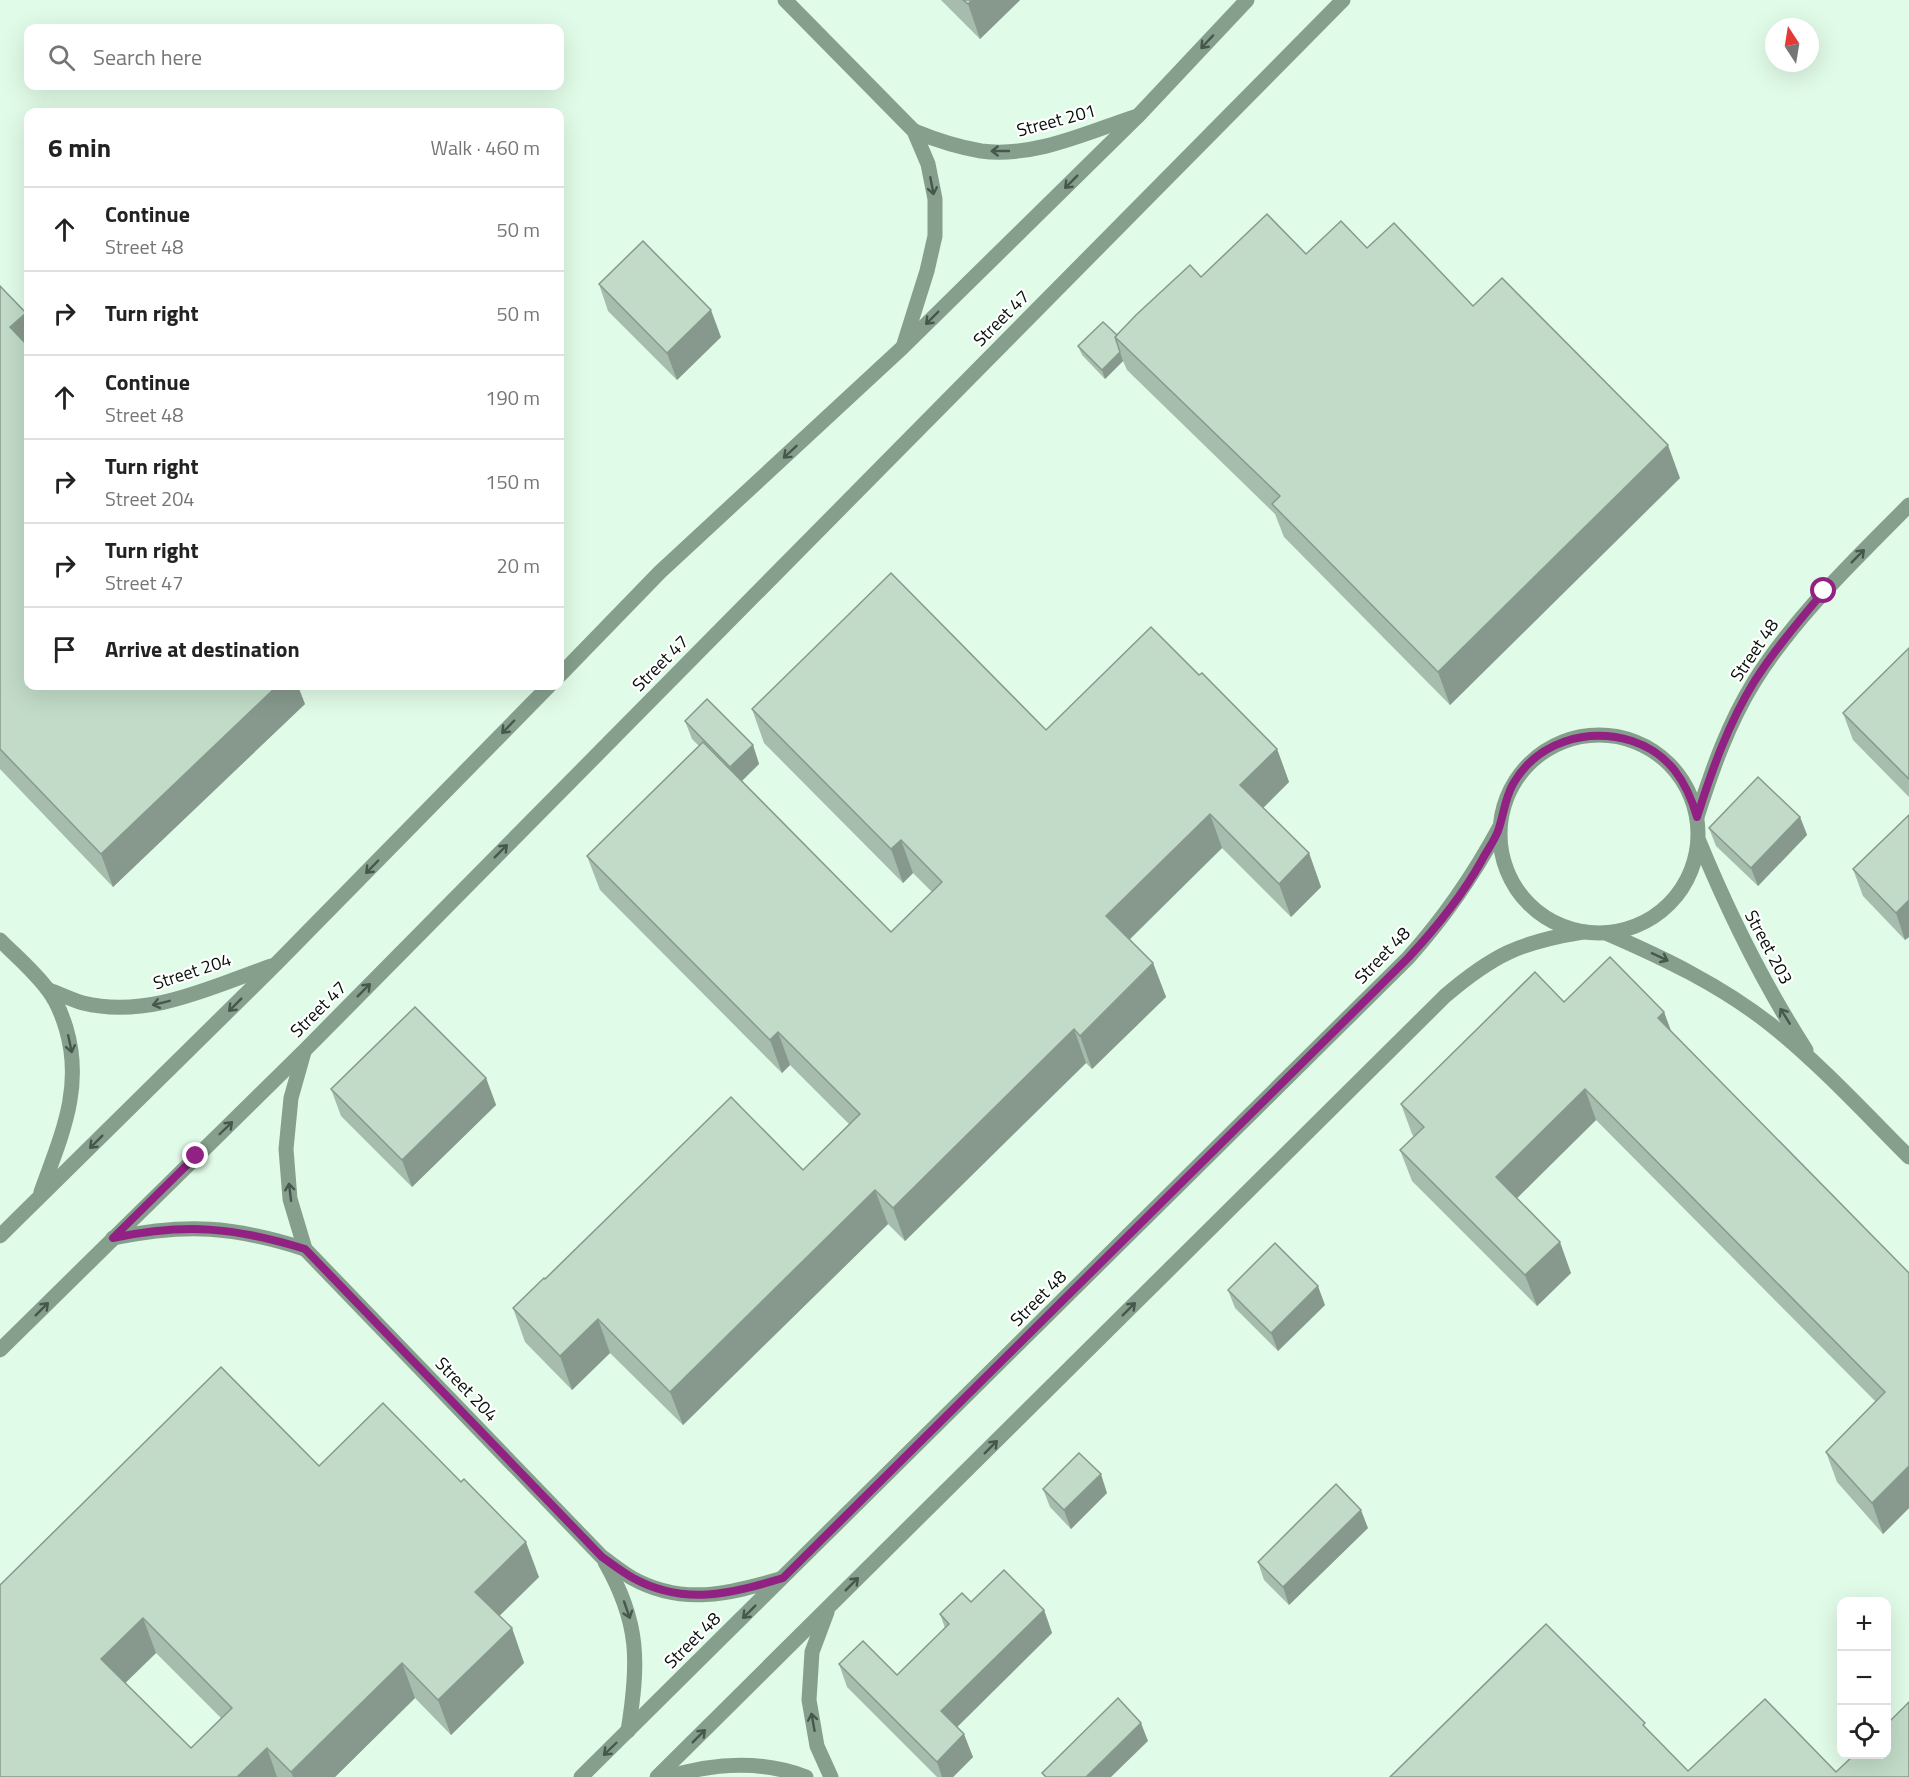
<!DOCTYPE html>
<meta charset="utf-8">
<style>
body{margin:0;font-family:"Titillium Web",sans-serif;background:#f2f2f2;color:#222}
.controls{position:absolute;right:18px;bottom:18px;display:grid;overflow:hidden;border-radius:12px;box-shadow:0 6px 24px #0002}
.controls button{width:54px;height:54px;display:grid;place-items:center;padding:0;border:0;border-bottom:2px solid #e0e0e0;background:#fff;color:#222;font:30px sans-serif}
.compass{position:absolute;left:1765px;top:18px;width:54px;height:54px;border-radius:50%;background:#fff;box-shadow:0 6px 24px #0002;rotate:348deg}
.stop{position:absolute;width:18px;height:18px;margin:-14px;border:4px solid #912283;border-radius:50%;background:#fff}
.stop.end{background:#912283;border-color:#fff;box-shadow:0 2px 6px #0008}
.list{margin:0;padding:0;list-style:none}
h2{display:flex;justify-content:space-between;align-items:center;height:78px;margin:0;padding:0 24px;font-size:26px}
h2 small{font-size:20px;font-weight:400;color:#767676}
.list li{display:grid;grid-template-columns:39px 1fr auto;gap:18px;align-items:center;box-sizing:border-box;height:84px;padding:0 24px;border-top:2px solid #e0e0e0}
.list b{display:block;font-size:22px;white-space:nowrap}
.list p{margin:0;font-size:20px;white-space:nowrap;color:#767676}
.list em{font-size:20px;font-style:normal;color:#767676}
.icon{flex:none;width:33px;height:33px;fill:none;stroke:currentColor;stroke-width:2;stroke-linecap:round;stroke-linejoin:round}
.map{position:relative;flex:none;width:1909px;height:1777px;overflow:hidden}
.search{position:absolute;background:#fff;box-shadow:0 6px 24px #0002;left:24px;top:24px;width:540px;height:66px;display:flex;align-items:center;gap:15px;box-sizing:border-box;padding:0 21px;border-radius:12px;color:#767676;font-size:22px}
.panel{position:absolute;background:#fff;box-shadow:0 6px 24px #0002;left:24px;top:108px;width:540px;height:582px;border-radius:12px}
.map>svg:first-child{display:block}
.lines{fill:none;stroke-linecap:round;stroke-linejoin:round}
.minor{stroke:#869f8d;stroke-width:15}
.wall{fill:#a6bcac;fill-rule:evenodd}
.shaded-wall{fill:#87998c}
.building{fill:#c1dbc8;stroke:#87998c;stroke-width:1.5;fill-rule:evenodd}
.oneway{stroke:#46574b}
.route{stroke:#912283;stroke-width:8}
.labels{text-anchor:middle;dominant-baseline:central;stroke-width:4.5;stroke-linejoin:round;paint-order:stroke}
.street-label{font-size:18px;fill:#060f09;stroke:#fff}
</style>
<div class="map">
<svg width="1909" height="1777" viewBox="0 0 1909 1777">
<rect width="100%" height="100%" fill="#e0fbe7"/>
<g class="lines">
<g class="minor">
<path d="M785,0l129,131 14,33 7,35v37l-8,35 -23,73"/>
<path d="M914,131c22,9 43,16 67,20 52,7 105,-18 153,-34"/>
<path d="M560,675l100,-103 243,-225 234,-230 110,-117"/>
<circle cx="1599" cy="834" r="99"/>
<path d="M1697,817c15,-47 31,-93 57,-135 42,-67 100,-121 155,-177"/>
<path d="M1699,841c30,73 64,142 107,209"/>
<path d="M1606,933c58,25 114,52 164,91 50,40 94,88 139,133"/>
<path d="M0,940c16,16 35,32 48,50 8,10 14,25 18,38 18,60 -5,108 -25,164"/>
<path d="M49,990c11,4 23,10 34,13 65,16 128,-16 188,-37"/>
<path d="M304,1052l-13,46 -5,51 4,50 15,50 297,308c10,7 20,15 30,21 50,28 97,16 148,1"/>
<path d="M0,1236l276,-272 273,-278"/>
<path d="M113,1238c74,-15 120,-12 192,11"/>
<path d="M0,1350l305,-300 1038,-1050"/>
<path d="M605,1562c35,61 34,101 23,169"/>
<path d="M827,1612l-15,40 -3,48 8,46 14,31"/>
<path d="M581,1777l827,-819c36,-40 65,-82 91,-130"/>
<path d="M657,1777l788,-781c48,-41 75,-54 138,-64"/>
<path d="M668,1777c45,-14 93,-17 138,0"/>
</g>
</g>
<g class="wall">
<path d="M941,0h79l-40,39z"/>
<path d="M1367,248l106,58 207,172 -230,227 -166,-168 -9,-23 -148,-144 -4,-9 -18,18 -23,-24 -4,-9 39,-11 84,-58 105,-23z"/>
<path d="M599,284l122,53 -44,43 -69,-69z"/>
<path d="M0,286l28,400 277,18 -192,183 -113,-118z"/>
<path d="M1909,648v149l-56,-57 -10,-27z"/>
<path d="M1199,675l78,74 12,33 -26,26 46,45 12,34 -30,30 -69,-69 -93,91 24,24 13,34 -74,72 -6,-6 -181,178 -17,-17 -205,201 -73,-72 -38,37 -47,-48 -12,-34 32,-29 258,-109 46,-46 -59,-59 -8,8 -182,-183 -13,-34 112,-110 -7,-7 -7,-18 68,24 6,19 -18,17 150,151 41,-40 -19,-19 -10,10 -139,-140 -12,-34 294,21z"/>
<path d="M1909,815v122l-4,3 -42,-44 -10,-27z"/>
<path d="M1800,817l7,18 -49,51 -42,-40 -7,-18z"/>
<path d="M1664,1012l7,19 238,242v235l-26,26 -46,-52 -11,-30 50,-50 -280,-282 -79,78 54,75 -34,33 -125,-125 -12,-31 14,-13 -2,-3 -11,-30z"/>
<path d="M486,1078l10,27 -84,82 -71,-71 -10,-27z"/>
<path d="M1228,1290l97,15 -47,46 -43,-43z"/>
<path d="M319,1466l142,16 78,95 -40,39 13,12 12,35 -73,72 -36,-37 -80,79h-335v-192zM156,1653l65,65 -30,30 -66,-65z"/>
<path d="M1043,1489l64,4 -36,36 -21,-22z"/>
<path d="M1368,1528l-79,77 -25,-25 -6,-18z"/>
<path d="M971,1602l73,8 8,23 -95,94 16,30 -20,20h-16l-90,-90 -8,-23 58,11 48,-47 -5,-14z"/>
</g>
<g class="shaded-wall">
<path d="M972,0h48l-40,39 -12,-35z"/>
<path d="M711,310l10,27 -44,43 -10,-27z"/>
<path d="M26,313l2,7v35l-18,-28z"/>
<path d="M1120,352l3,9 -18,18 -3,-9z"/>
<path d="M1668,445l12,33 -230,227 -12,-33z"/>
<path d="M277,686h21l7,18 -192,183 -12,-33z"/>
<path d="M753,745l6,19 -22,22 -7,-19z"/>
<path d="M1277,749l12,33 -37,37 -12,-34z"/>
<path d="M1210,814l12,34 -103,102 -13,-34z"/>
<path d="M1800,817l7,18 -49,51 -7,-18z"/>
<path d="M901,840l12,33 -10,10 -12,-34z"/>
<path d="M1309,853l12,34 -30,30 -12,-33z"/>
<path d="M1909,900v37l-4,3 -9,-27z"/>
<path d="M1153,963l13,34 -74,72 -12,-33z"/>
<path d="M1664,1012l11,30 -17,-24z"/>
<path d="M1074,1029l12,34 -181,178 -12,-33z"/>
<path d="M778,1032l12,33 -8,8 -12,-33z"/>
<path d="M486,1078l10,27 -84,82 -10,-27z"/>
<path d="M1585,1089l11,31 -89,88 -11,-31z"/>
<path d="M875,1190l13,34 -205,201 -13,-33z"/>
<path d="M1560,1242l11,31 -34,33 -12,-31z"/>
<path d="M1318,1286l7,19 -47,46 -7,-18z"/>
<path d="M598,1319l12,34 -38,37 -12,-34z"/>
<path d="M1909,1466v42l-26,26 -11,-31z"/>
<path d="M1101,1474l6,19 -36,36 -7,-19z"/>
<path d="M1361,1510l7,18 -79,77 -6,-18z"/>
<path d="M526,1542l13,35 -51,50 -13,-35z"/>
<path d="M1044,1610l8,23 -102,101 -9,-23z"/>
<path d="M143,1618l13,35 -42,41 -13,-35z"/>
<path d="M512,1628l12,35 -73,72 -13,-35z"/>
<path d="M402,1663l13,35 -80,79h-42l-2,-5z"/>
<path d="M1141,1723l7,18 -37,36h-25z"/>
<path d="M964,1734l9,23 -20,20h-11l-5,-15z"/>
<path d="M267,1748l10,29h-40z"/>
</g>
<g class="building">
<path d="M963,0h9l-4,4z"/>
<path d="M1267,214l39,40 35,-33 26,27 27,-25 79,83 29,-28 166,167 -230,227 -166,-168 8,-8 -165,-159 21,-22 54,-50 11,12z"/>
<path d="M643,241l68,69 -44,43 -68,-69z"/>
<path d="M0,286l26,27 -16,14 18,19v340h249l-176,168 -101,-105z"/>
<path d="M1103,322l14,13 -2,2 5,15 -18,18 -24,-24z"/>
<path d="M891,573l155,157 105,-103 48,48 3,-2 75,76 -37,36 69,68 -30,31 -69,-70 -104,102 47,47 -73,73 -6,-7 -181,179 -18,-18 -205,202 -72,-73 -38,37 -47,-48 31,-30 1,1 186,-182 72,73 57,-56 -82,-82 -8,8 -183,-184 116,-114 188,190 51,-50 -41,-42 -10,9 -139,-140z"/>
<path d="M1909,648v131l-66,-66z"/>
<path d="M707,699l46,46 -23,22 -45,-46z"/>
<path d="M1758,777l42,40 -49,51 -42,-40z"/>
<path d="M1909,815v85l-13,13 -43,-44z"/>
<path d="M1610,957l54,55 -6,6 251,255v193l-37,37 -46,-51 59,-60 -300,-303 -89,88 64,65 -35,33 -125,-125 24,-23 -23,-23 134,-132 29,30z"/>
<path d="M415,1007l71,71 -84,82 -71,-71z"/>
<path d="M1275,1243l43,43 -47,47 -43,-43z"/>
<path d="M221,1367l98,99 64,-63 78,79 3,-3 62,63 -51,50 37,36 -74,72 -36,-37 -111,109 -24,-24 -30,29h-237v-192zM143,1618l89,90 -41,40 -90,-89z"/>
<path d="M1079,1453l22,21 -37,36 -21,-21z"/>
<path d="M1336,1484l25,26 -78,77 -25,-25z"/>
<path d="M1004,1570l40,40 -103,101 23,23 -27,28 -98,-98 24,-23 34,34 52,-51 -9,-10 22,-21 9,9z"/>
<path d="M1546,1624l99,99 -2,2 45,46 77,-72 71,73 18,-17h33v-31l22,-22v75h-519z"/>
<path d="M1118,1698l23,25 -55,54h-40l-4,-4z"/>
</g>
<defs><path id="oneway-shaft" d="M-6 0H5M1.5-3L5.5 0L1.5 3" fill="none" stroke-width="1.6" stroke-linecap="round" stroke-linejoin="round" transform="scale(1.5)"/></defs>
<g class="oneway">
<use href="#oneway-shaft" transform="translate(1207 42) rotate(133)"/>
<use href="#oneway-shaft" transform="translate(1000 151) rotate(180)"/>
<use href="#oneway-shaft" transform="translate(1071 182) rotate(135)"/>
<use href="#oneway-shaft" transform="translate(932 186) rotate(79)"/>
<use href="#oneway-shaft" transform="translate(932 318) rotate(135)"/>
<use href="#oneway-shaft" transform="translate(790 452) rotate(137)"/>
<use href="#oneway-shaft" transform="translate(1858 556) rotate(-45)"/>
<use href="#oneway-shaft" transform="translate(508 727) rotate(134)"/>
<use href="#oneway-shaft" transform="translate(501 851) rotate(-45)"/>
<use href="#oneway-shaft" transform="translate(372 867) rotate(134)"/>
<use href="#oneway-shaft" transform="translate(1660 957) rotate(25)"/>
<use href="#oneway-shaft" transform="translate(364 990) rotate(-45)"/>
<use href="#oneway-shaft" transform="translate(161 1003) rotate(166)"/>
<use href="#oneway-shaft" transform="translate(235 1005) rotate(135)"/>
<use href="#oneway-shaft" transform="translate(1785 1016) rotate(-122)"/>
<use href="#oneway-shaft" transform="translate(70 1044) rotate(78)"/>
<use href="#oneway-shaft" transform="translate(226 1128) rotate(-44)"/>
<use href="#oneway-shaft" transform="translate(96 1142) rotate(135)"/>
<use href="#oneway-shaft" transform="translate(290 1192) rotate(-97)"/>
<use href="#oneway-shaft" transform="translate(42 1309) rotate(-45)"/>
<use href="#oneway-shaft" transform="translate(1129 1309) rotate(-45)"/>
<use href="#oneway-shaft" transform="translate(991 1447) rotate(-45)"/>
<use href="#oneway-shaft" transform="translate(852 1584) rotate(-45)"/>
<use href="#oneway-shaft" transform="translate(627 1610) rotate(71)"/>
<use href="#oneway-shaft" transform="translate(749 1612) rotate(135)"/>
<use href="#oneway-shaft" transform="translate(813 1722) rotate(-100)"/>
<use href="#oneway-shaft" transform="translate(699 1736) rotate(-45)"/>
<use href="#oneway-shaft" transform="translate(610 1749) rotate(136)"/>
</g>
<g class="lines">
<path class="route" d="M196,1156l-83,82c72,-15 121,-11 192,11l297,308c10,7 20,15 31,21 51,28 97,16 150,0l625,-620c28,-30 54,-62 74,-98 5,-10 14,-21 17,-32 5,-15 6,-30 14,-44 24,-42 74,-57 119,-43 37,12 55,41 65,76 15,-47 31,-93 57,-135 21,-33 46,-62 70,-91"/>
</g>
<g class="labels">
<g class="street-label">
<text transform="translate(1056 120) rotate(-15)">Street 201</text>
<text transform="translate(1001 318) rotate(-45)">Street 47</text>
<text transform="translate(1754 650) rotate(-56)">Street 48</text>
<text transform="translate(660 663) rotate(-45)">Street 47</text>
<text transform="translate(1769 947) rotate(62)">Street 203</text>
<text transform="translate(1382 955) rotate(-46)">Street 48</text>
<text transform="translate(192 971) rotate(-18)">Street 204</text>
<text transform="translate(318 1009) rotate(-45)">Street 47</text>
<text transform="translate(1038 1298) rotate(-45)">Street 48</text>
<text transform="translate(467 1389) rotate(46)">Street 204</text>
<text transform="translate(692 1640) rotate(-45)">Street 48</text>
</g>
</g>
</svg>
<div class="controls">
<button>+</button>
<button>−</button>
<button><svg class="icon" aria-label="locate" viewBox="0 0 24 24"><circle cx="12" cy="12" r="6"/><path d="M12 2v4M12 18v4M2 12h4M18 12h4"/></svg></button>
</div>
<svg class="compass" viewBox="-18 -18 36 36"><path d="M0-13l5 13h-10z" fill="#e53935"/><path d="M0 13l5-13h-10z" fill="#767676"/></svg>
<div class="stop" style="left:1824px;top:591px"></div>
<div class="stop end" style="left:196px;top:1156px"></div>
<div class="search"><svg class="icon" aria-label="search" viewBox="0 0 24 24"><circle cx="10" cy="10" r="6"/><path d="M15 15l6 6"/></svg>Search here</div>
<section class="panel">
<h2>6 min<small>Walk · 460 m</small></h2>
<ul class="list">
<li><svg class="icon" aria-label="ahead" viewBox="0 0 24 24"><path d="M12 20V5M6 11l6-6 6 6"/></svg><div><b>Continue</b><p>Street 48</p></div><em>50 m</em></li>
<li><svg class="icon" aria-label="right" viewBox="0 0 24 24"><path d="M7 20v-9h11M14 6l5 5-5 5"/></svg><div><b>Turn right</b></div><em>50 m</em></li>
<li><svg class="icon" aria-label="ahead" viewBox="0 0 24 24"><path d="M12 20V5M6 11l6-6 6 6"/></svg><div><b>Continue</b><p>Street 48</p></div><em>190 m</em></li>
<li><svg class="icon" aria-label="right" viewBox="0 0 24 24"><path d="M7 20v-9h11M14 6l5 5-5 5"/></svg><div><b>Turn right</b><p>Street 204</p></div><em>150 m</em></li>
<li><svg class="icon" aria-label="right" viewBox="0 0 24 24"><path d="M7 20v-9h11M14 6l5 5-5 5"/></svg><div><b>Turn right</b><p>Street 47</p></div><em>20 m</em></li>
<li><svg class="icon" aria-label="arrive" viewBox="0 0 24 24"><path d="M6 21V4h12l-3 4 3 4H6"/></svg><div><b>Arrive at destination</b></div></li>
</ul>
</section>
</div>
